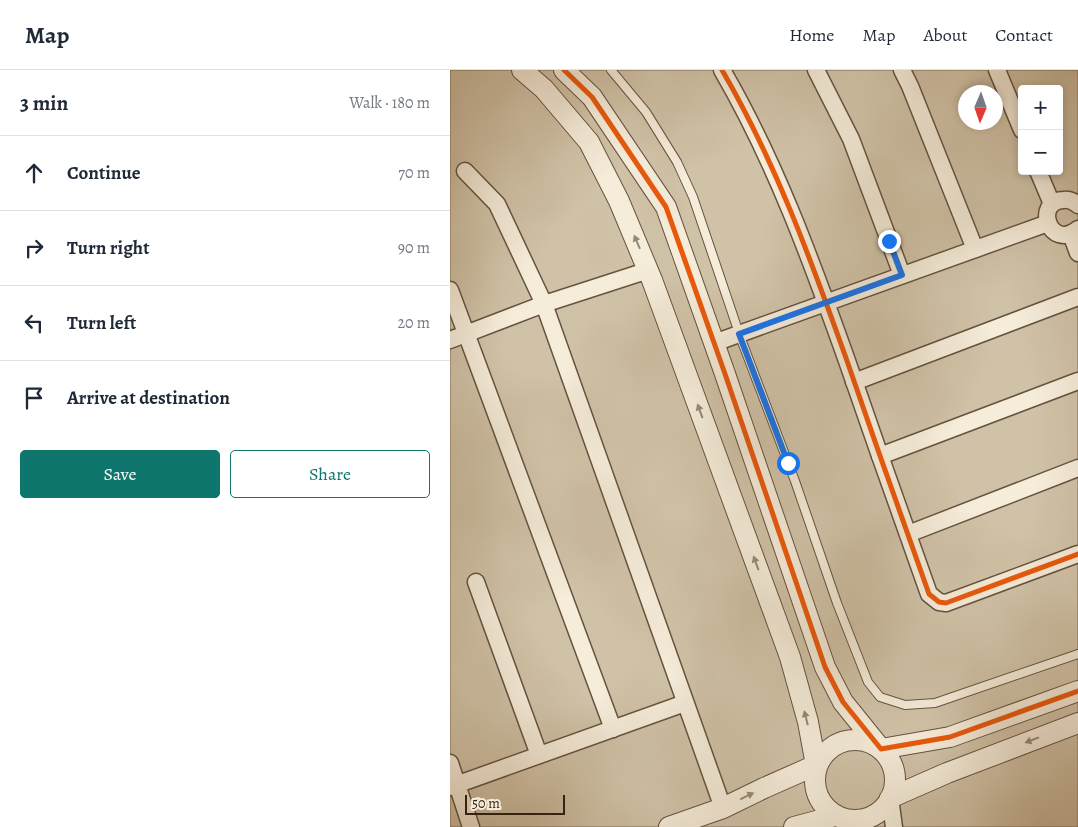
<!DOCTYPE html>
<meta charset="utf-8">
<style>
body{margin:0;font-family:Alegreya,serif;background:#f2f2f3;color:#1f2937}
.controls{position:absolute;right:15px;top:15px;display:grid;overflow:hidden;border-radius:5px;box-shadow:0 2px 8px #0003}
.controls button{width:45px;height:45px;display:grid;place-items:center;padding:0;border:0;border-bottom:1px solid #e0e1e3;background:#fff;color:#1f2937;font:25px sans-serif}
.compass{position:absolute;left:508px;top:15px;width:45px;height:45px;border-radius:50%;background:#fff;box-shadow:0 2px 8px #0003;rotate:182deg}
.scale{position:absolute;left:15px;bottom:12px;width:100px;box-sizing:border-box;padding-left:5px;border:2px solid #372312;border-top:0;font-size:14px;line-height:18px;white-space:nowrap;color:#372312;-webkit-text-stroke:4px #f5ecda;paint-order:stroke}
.stop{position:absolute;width:15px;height:15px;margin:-11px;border:4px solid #1a73e8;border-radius:50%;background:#fff}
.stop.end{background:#1a73e8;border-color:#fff;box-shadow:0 1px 5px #0008}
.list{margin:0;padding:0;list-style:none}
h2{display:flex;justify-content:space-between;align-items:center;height:65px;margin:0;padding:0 20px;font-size:21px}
h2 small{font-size:16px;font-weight:400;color:#747a83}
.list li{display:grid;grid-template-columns:32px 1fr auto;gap:15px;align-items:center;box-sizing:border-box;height:75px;padding:0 20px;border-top:1px solid #e0e1e3}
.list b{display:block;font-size:19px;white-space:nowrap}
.list em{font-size:16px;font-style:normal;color:#747a83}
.actions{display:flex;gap:10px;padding:15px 20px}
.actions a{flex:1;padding:11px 0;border:1px solid #0f766e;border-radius:5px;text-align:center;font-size:18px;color:#0f766e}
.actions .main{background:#0f766e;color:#fff}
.icon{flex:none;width:28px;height:28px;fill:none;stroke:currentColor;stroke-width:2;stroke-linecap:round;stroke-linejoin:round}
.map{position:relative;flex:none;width:628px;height:757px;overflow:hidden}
header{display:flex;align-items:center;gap:30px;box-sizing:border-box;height:70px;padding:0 25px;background:#fff;border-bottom:1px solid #e0e1e3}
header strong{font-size:24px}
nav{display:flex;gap:28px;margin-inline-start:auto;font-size:18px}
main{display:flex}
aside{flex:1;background:#fff}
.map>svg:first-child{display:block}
.green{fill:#d0c2a7;stroke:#84725c;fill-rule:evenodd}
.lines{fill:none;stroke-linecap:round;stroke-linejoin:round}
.service-casing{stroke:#65533f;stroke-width:10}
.minor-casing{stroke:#65533f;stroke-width:19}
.tertiary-casing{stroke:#65533f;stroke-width:22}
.service{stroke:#f5ecda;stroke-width:8}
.minor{stroke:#f5ecda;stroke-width:16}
.tertiary{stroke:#f5ecda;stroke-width:20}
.cycleway-casing{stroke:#f5ecda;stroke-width:8}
.cycleway{stroke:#e8590c;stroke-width:5}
.oneway{fill:#968876}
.route{stroke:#1a73e8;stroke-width:6}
</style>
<header>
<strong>Map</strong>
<nav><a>Home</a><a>Map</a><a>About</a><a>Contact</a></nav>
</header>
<main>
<aside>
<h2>3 min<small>Walk · 180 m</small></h2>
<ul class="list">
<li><svg class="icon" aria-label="ahead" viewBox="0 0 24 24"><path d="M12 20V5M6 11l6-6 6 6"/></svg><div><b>Continue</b></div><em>70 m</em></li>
<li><svg class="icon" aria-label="right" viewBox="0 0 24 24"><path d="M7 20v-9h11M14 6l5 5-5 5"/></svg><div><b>Turn right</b></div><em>90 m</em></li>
<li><svg class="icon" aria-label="left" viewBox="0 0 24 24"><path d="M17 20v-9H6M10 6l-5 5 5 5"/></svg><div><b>Turn left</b></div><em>20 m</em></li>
<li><svg class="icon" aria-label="arrive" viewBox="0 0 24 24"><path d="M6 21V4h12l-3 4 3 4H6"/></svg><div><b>Arrive at destination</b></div></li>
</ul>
<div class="actions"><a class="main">Save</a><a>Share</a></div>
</aside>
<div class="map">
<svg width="628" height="757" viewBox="0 0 628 757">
<rect width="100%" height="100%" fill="#efe2c6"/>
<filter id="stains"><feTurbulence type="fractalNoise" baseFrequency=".004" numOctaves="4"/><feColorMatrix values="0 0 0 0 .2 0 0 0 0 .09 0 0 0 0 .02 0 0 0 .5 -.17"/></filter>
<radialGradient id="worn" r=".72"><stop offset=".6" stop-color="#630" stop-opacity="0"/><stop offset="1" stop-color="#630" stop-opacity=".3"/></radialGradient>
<path class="green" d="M0,0h628v757h-628zM572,19h37v82h-37zM516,22h30v30h-30z"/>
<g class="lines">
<g class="service-casing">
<path id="service" d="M161,0l35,42 31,50 16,35 48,142 54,142 42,122 31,79 12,15 25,8 30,-2 143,-49"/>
</g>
<g class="minor-casing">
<g id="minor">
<path d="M272,0c53,91 89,190 124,288 27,79 55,157 83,236l10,8 7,1 132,-49"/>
<path d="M366,0l35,69 51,136"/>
<path d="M452,0l8,16 65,163"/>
<path d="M547,0l25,60"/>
<path d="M15,101l32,33 47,100 179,504"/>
<path d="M588,101l14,33"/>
<path d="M628,135c-4,-3 -8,-6 -14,-5 -31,0 -15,52 14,29"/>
<path d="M621,164l7,19"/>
<path d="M0,220l163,439"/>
<path d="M0,270l94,-36 105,-34"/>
<path d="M264,273l334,-120"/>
<path d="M404,312l224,-85"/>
<path d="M430,386l198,-75"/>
<path d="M458,464l170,-66"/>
<path d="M26,512l63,173"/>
<path d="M0,693l21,64"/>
<path d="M0,717l235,-84"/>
<path d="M440,728l4,29"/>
</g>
</g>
<g class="tertiary-casing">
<g id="tertiary">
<path d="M72,0l22,19 45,53 30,59 33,79 138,377 18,65 8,43 -52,23 -41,20 -54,19"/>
<path d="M114,0l28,27 74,110 58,164 101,296 18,35 38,47 69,-12 128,-46"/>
<circle cx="405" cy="710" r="40"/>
<path d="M440,728l57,-25 131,-50"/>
<path d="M344,757l41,-11"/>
</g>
</g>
<use href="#service" class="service"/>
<use href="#minor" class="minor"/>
<use href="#tertiary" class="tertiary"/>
<g class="cycleway-casing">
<g id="cycleway">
<path d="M114,0l28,27 74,110 58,164 101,296 18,35 38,47 69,-12 128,-46"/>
<path d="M272,0c53,91 89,190 124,288 27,79 55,157 83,236l10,8 7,1 132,-49"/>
</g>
</g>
<use href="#cycleway" class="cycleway"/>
</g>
<defs><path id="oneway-solid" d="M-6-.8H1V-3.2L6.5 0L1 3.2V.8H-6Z" transform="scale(1.25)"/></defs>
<g class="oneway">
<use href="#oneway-solid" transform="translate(187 172) rotate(-113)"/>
<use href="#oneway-solid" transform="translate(250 341) rotate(-110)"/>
<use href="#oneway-solid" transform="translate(306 493) rotate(-110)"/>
<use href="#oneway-solid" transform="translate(356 648) rotate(-104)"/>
<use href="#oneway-solid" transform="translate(582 670) rotate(159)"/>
<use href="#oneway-solid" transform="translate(297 726) rotate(-26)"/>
</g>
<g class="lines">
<path class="route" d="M338,393l-49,-129 163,-59 -13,-34"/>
</g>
<rect width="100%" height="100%" filter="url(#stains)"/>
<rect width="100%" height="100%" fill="url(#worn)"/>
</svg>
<div class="controls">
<button>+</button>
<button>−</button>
</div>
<svg class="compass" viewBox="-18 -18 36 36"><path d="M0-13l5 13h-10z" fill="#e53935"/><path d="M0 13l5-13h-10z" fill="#747a83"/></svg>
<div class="scale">50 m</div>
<div class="stop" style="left:338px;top:393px"></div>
<div class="stop end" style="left:439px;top:171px"></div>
</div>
</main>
